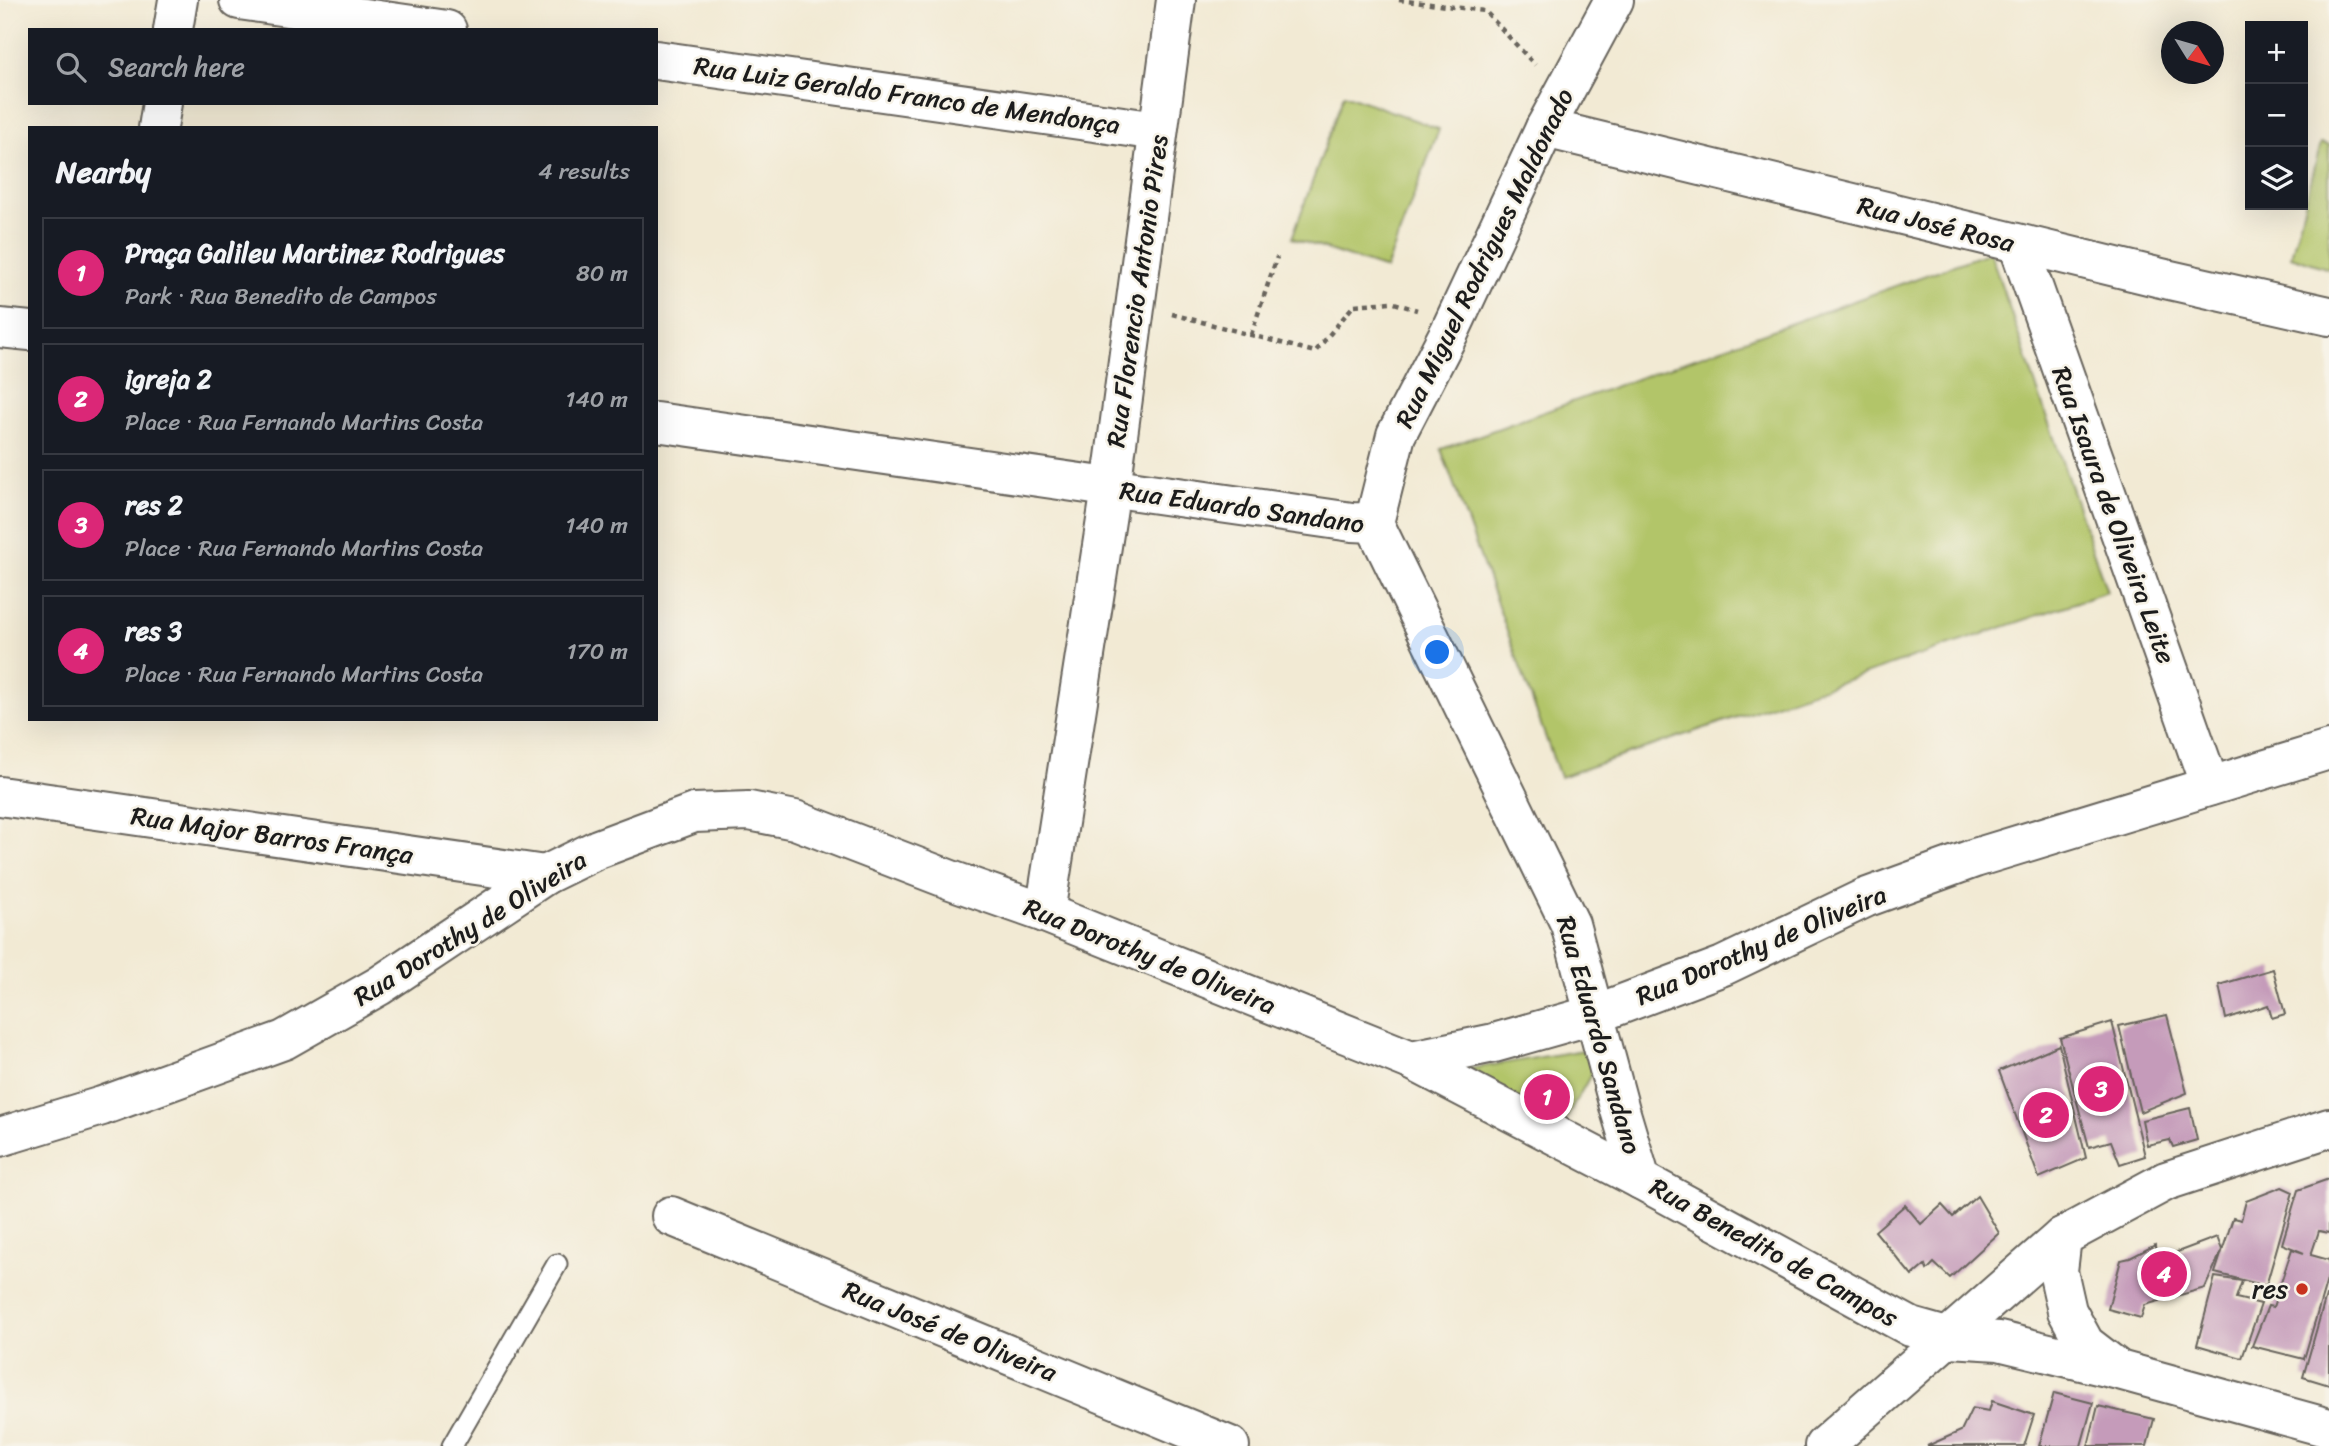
<!DOCTYPE html>
<meta charset="utf-8">
<style>
body{margin:0;font-family:Sriracha,sans-serif;background:#20242c;color:#f1f3f6}
.controls{position:absolute;right:21px;top:21px;display:grid;overflow:hidden;border-radius:0px;box-shadow:0 7px 28px #0002}
.controls button{width:63px;height:63px;display:grid;place-items:center;padding:0;border:0;border-bottom:2px solid #363941;background:#171b24;color:#f1f3f6;font:35px sans-serif}
.compass{position:absolute;left:2161px;top:21px;width:63px;height:63px;border-radius:50%;background:#171b24;box-shadow:0 7px 28px #0002;rotate:127deg}
.you{position:absolute;left:1438px;top:653px;width:24px;height:24px;margin:-18px;border:5px solid #fff;border-radius:50%;background:#1a73e8;box-shadow:0 0 0 10px #1a73e833}
.badge{display:grid;place-items:center;width:46px;height:46px;border-radius:50%;background:#db2777;color:#fff;font-size:23px;font-weight:700}
.pin{position:absolute;translate:-50% -50%;border:4px solid #fff;box-shadow:0 2px 7px #0006}
.list{margin:0;padding:0;list-style:none}
h2{display:flex;justify-content:space-between;align-items:center;height:91px;margin:0;padding:0 28px;font-size:30px}
h2 small{font-size:23px;font-weight:400;color:#9ea1a6}
.list li{display:grid;grid-template-columns:46px 1fr auto;gap:21px;align-items:center;box-sizing:border-box;height:112px;margin:0 14px 14px;padding:0 14px;border:2px solid #363941;border-radius:0px}
.list b{display:block;font-size:26px;white-space:nowrap}
.list p{margin:0;font-size:23px;white-space:nowrap;color:#9ea1a6}
.list em{font-size:23px;font-style:normal;color:#9ea1a6}
.icon{flex:none;width:38px;height:38px;fill:none;stroke:currentColor;stroke-width:2;stroke-linecap:round;stroke-linejoin:round}
.map{position:relative;flex:none;width:2329px;height:1446px;overflow:hidden}
.search{position:absolute;background:#171b24;box-shadow:0 7px 28px #0002;left:28px;top:28px;width:630px;height:77px;display:flex;align-items:center;gap:18px;box-sizing:border-box;padding:0 24px;border-radius:0px;color:#9ea1a6;font-size:26px}
.panel{position:absolute;background:#171b24;box-shadow:0 7px 28px #0002;left:28px;top:126px;width:630px;height:595px;border-radius:0px}
.map>svg:first-child{display:block}
.green{fill:#b2c569;stroke:#677042;stroke-width:2}
.building{fill:#c59bba}
.lines{fill:none;stroke-linecap:round;stroke-linejoin:round}
.service-casing{stroke:#67645c;stroke-width:23}
.minor-casing{stroke:#67645c;stroke-width:42}
.path{stroke:#67645c;stroke-width:4.5;stroke-dasharray:5 5;stroke-linecap:butt}
.service{stroke:#fff;stroke-width:19}
.minor{stroke:#fff;stroke-width:38}
.poi-dot{fill:#c8321e;stroke:#f7f3e8;stroke-width:2.5}
.labels{text-anchor:middle;dominant-baseline:central;stroke-width:5;stroke-linejoin:round;paint-order:stroke}
.street-label{font-size:26px;fill:#1c1c1c;stroke:#f7f3e8}
.poi-label{font-size:26px;fill:#1c1c1c;stroke:#f7f3e8;text-anchor:end}
</style>
<div class="map">
<svg width="2329" height="1446" viewBox="0 0 2329 1446">
<rect width="100%" height="100%" fill="#f7f3e8"/>
<filter id="ink" filterUnits="userSpaceOnUse"><feTurbulence type="fractalNoise" baseFrequency=".0143" numOctaves="2"/><feDisplacementMap in="SourceGraphic" scale="14" xChannelSelector="R" yChannelSelector="G"/><feConvolveMatrix kernelMatrix="1 2 1 2 8 2 1 2 1" color-interpolation-filters="sRGB"/></filter>
<filter id="wash" filterUnits="userSpaceOnUse"><feTurbulence type="fractalNoise" baseFrequency=".00686" numOctaves="4" result="noise"/><feDisplacementMap in="SourceGraphic" scale="28" xChannelSelector="R" yChannelSelector="G"/><feGaussianBlur stdDeviation="1.57" result="paint"/><feColorMatrix in="noise" values="0 0 0 0 0 0 0 0 0 0 0 0 0 0 0 0 0 1.4 0 .05"/><feComposite in="paint" operator="in"/></filter>
<g filter="url(#wash)">
<rect width="100%" height="100%" fill="#f2ead4"/>
<g class="green">
<path d="M1344,94l95,35 -53,140 -94,-31z"/>
<path d="M2321,143l8,2v124l-38,-13z"/>
<path d="M1990,252l117,340 -547,185 -119,-328z"/>
<path d="M1590,1049l4,20 -31,55 -94,-55z"/>
</g>
<g id="blocks">
<g class="building">
<path d="M2273,969l12,45 -13,4 -4,-13 -42,14 -7,-34z"/>
<path d="M2167,1015l20,78 -47,19 -21,-86z"/>
<path d="M2112,1022l33,134 -25,8 -9,-23 -22,6 -29,-109z"/>
<path d="M2059,1045l27,113 -47,20 -40,-107z"/>
<path d="M2190,1108l7,32 -24,7 -3,-7 -23,5 -5,-25z"/>
<path d="M2329,1179v54l-10,-2 -8,24 18,5v13l-25,86 -52,-13 16,-40 5,1 19,-58 12,4 -22,-9 16,-54z"/>
<path d="M2282,1187l11,5 -27,94 -51,-13 18,-55 8,2 5,-19z"/>
<path d="M1977,1196l22,37 -49,45 -16,-15 -7,7 -2,-5 -13,11 -37,-45 30,-26 16,19 21,-19 11,12z"/>
<path d="M2217,1237l5,13 -17,38 -60,17 -4,13 -33,-9 13,-49 9,-2 25,-13 1,15z"/>
<path d="M2215,1277l27,4 -6,17 25,6 -19,54 -45,-13z"/>
<path d="M2326,1296h3v89l-26,-8z"/>
<path d="M2054,1393l39,10 -12,43h-42z"/>
<path d="M1992,1401l42,14 -10,31h-97l34,-15 11,-23 17,3z"/>
<path d="M2098,1406l56,13 -7,27h-59z"/>
</g>
</g>
</g>
<g filter="url(#ink)">
<use href="#blocks" fill-opacity="0" stroke="#67645c" stroke-width="2"/>
<g class="lines">
<g class="service-casing">
<path id="service" d="M452,1446l105,-182"/>
</g>
<g class="minor-casing">
<g id="minor">
<path d="M239,0l208,30"/>
<path d="M173,30l5,-30"/>
<path d="M656,60l502,71"/>
<path d="M158,128l4,-25"/>
<path d="M1545,128l616,150 168,38"/>
<path d="M2018,244l192,542"/>
<path d="M0,328l30,3"/>
<path d="M656,422l696,100 22,1 196,401 50,186 21,70"/>
<path d="M1374,523l22,-88 54,-104 95,-203 69,-128"/>
<path d="M0,796l545,79"/>
<path d="M1045,913l66,-425 65,-488"/>
<path d="M1411,1060l230,120 270,147 39,11 49,3 120,29 210,58"/>
<path d="M0,1137l102,-31 182,-66 95,-54 166,-111 53,-26 96,-36 55,-2 46,9 156,60 94,33 366,147 83,-17 99,-28 130,-49 142,-68 110,-40 354,-108"/>
<path d="M671,1216l559,230"/>
<path d="M2062,1237l-4,34 9,40 18,33 30,23"/>
<path d="M1824,1446l238,-209 104,-56 163,-53"/>
</g>
</g>
<g class="path">
<path d="M1399,0l86,11 50,54"/>
<path d="M1172,314l143,38 39,-47 37,-3 26,8"/>
<path d="M1251,335l26,-78"/>
</g>
<use href="#service" class="service"/>
<use href="#minor" class="minor"/>
</g>
</g>
<circle class="poi-dot" cx="2302" cy="1289" r="7"/>
<g class="labels">
<g class="street-label">
<text transform="translate(907 95) rotate(8)">Rua Luiz Geraldo Franco de Mendonça</text>
<text transform="translate(1936 224) rotate(14)">Rua José Rosa</text>
<text transform="translate(1484 258) rotate(-64)">Rua Miguel Rodrigues Maldonado</text>
<text transform="translate(1137 291) rotate(-82)">Rua Florencio Antonio Pires</text>
<text transform="translate(1242 507) rotate(8)">Rua Eduardo Sandano</text>
<text transform="translate(2114 515) rotate(70)">Rua Isaura de Oliveira Leite</text>
<text transform="translate(272 835) rotate(8)">Rua Major Barros França</text>
<text transform="translate(470 928) rotate(-32)">Rua Dorothy de Oliveira</text>
<text transform="translate(1761 945) rotate(-23)">Rua Dorothy de Oliveira</text>
<text transform="translate(1150 956) rotate(22)">Rua Dorothy de Oliveira</text>
<text transform="translate(1599 1035) rotate(74)">Rua Eduardo Sandano</text>
<text transform="translate(1774 1252) rotate(29)">Rua Benedito de Campos</text>
<text transform="translate(950 1331) rotate(22)">Rua José de Oliveira</text>
</g>
<g class="poi-label">
<text x="2288" y="1289">res</text>
</g>
</g>
</svg>
<div class="controls">
<button>+</button>
<button>−</button>
<button><svg class="icon" aria-label="layers" viewBox="0 0 24 24"><path d="M12 4l9 5-9 5-9-5zM3 14l9 5 9-5"/></svg></button>
</div>
<svg class="compass" viewBox="-18 -18 36 36"><path d="M0-13l5 13h-10z" fill="#e53935"/><path d="M0 13l5-13h-10z" fill="#9ea1a6"/></svg>
<div class="you"></div>
<div class="pin badge" style="left:1547px;top:1097px">1</div>
<div class="pin badge" style="left:2046px;top:1115px">2</div>
<div class="pin badge" style="left:2101px;top:1089px">3</div>
<div class="pin badge" style="left:2164px;top:1274px">4</div>
<div class="search"><svg class="icon" aria-label="search" viewBox="0 0 24 24"><circle cx="10" cy="10" r="6"/><path d="M15 15l6 6"/></svg>Search here</div>
<section class="panel">
<h2>Nearby<small>4 results</small></h2>
<ul class="list">
<li><span class="badge">1</span><div><b>Praça Galileu Martinez Rodrigues</b><p>Park · Rua Benedito de Campos</p></div><em>80 m</em></li>
<li><span class="badge">2</span><div><b>igreja 2</b><p>Place · Rua Fernando Martins Costa</p></div><em>140 m</em></li>
<li><span class="badge">3</span><div><b>res 2</b><p>Place · Rua Fernando Martins Costa</p></div><em>140 m</em></li>
<li><span class="badge">4</span><div><b>res 3</b><p>Place · Rua Fernando Martins Costa</p></div><em>170 m</em></li>
</ul>
</section>
</div>
